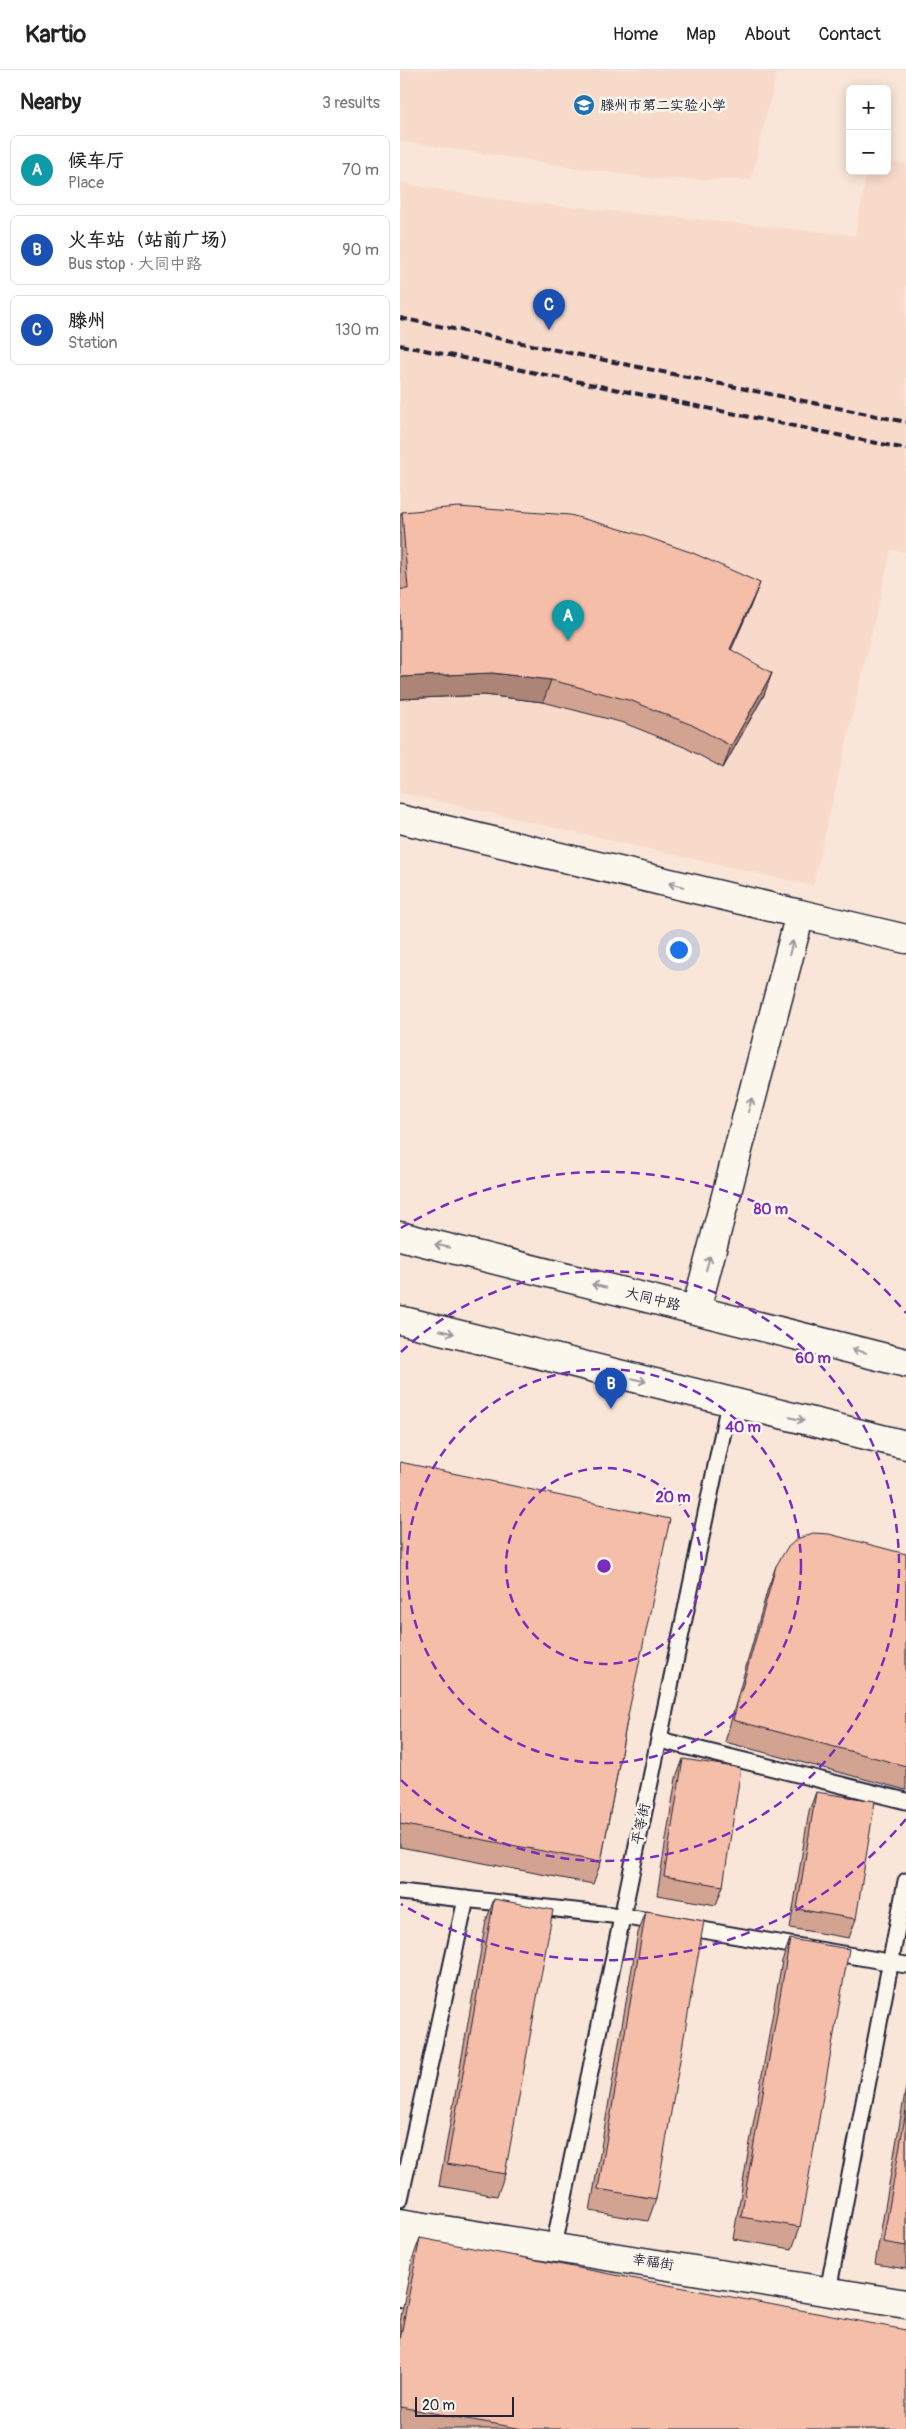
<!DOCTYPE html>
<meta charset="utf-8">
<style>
body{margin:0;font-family:Pangolin,"LXGW WenKai TC",sans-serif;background:#f6f6f6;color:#222}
.controls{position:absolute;right:15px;top:15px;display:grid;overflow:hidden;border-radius:8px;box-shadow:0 2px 12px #0003}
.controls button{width:45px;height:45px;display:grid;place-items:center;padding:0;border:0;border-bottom:1px solid #e0e0e0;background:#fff;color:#222;font:25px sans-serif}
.scale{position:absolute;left:15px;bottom:12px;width:99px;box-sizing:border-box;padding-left:5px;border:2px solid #22223b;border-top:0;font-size:14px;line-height:18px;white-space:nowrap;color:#22223b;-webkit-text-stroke:4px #fbf7ec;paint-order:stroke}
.you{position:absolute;left:278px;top:879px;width:18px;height:18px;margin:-12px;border:4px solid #fff;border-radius:50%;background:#1a73e8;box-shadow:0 0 0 8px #1a73e833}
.badge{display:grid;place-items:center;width:32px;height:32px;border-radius:50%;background:#db2777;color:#fff;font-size:16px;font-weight:700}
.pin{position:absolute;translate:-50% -41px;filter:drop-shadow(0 1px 2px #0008)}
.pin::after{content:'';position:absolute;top:26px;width:18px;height:15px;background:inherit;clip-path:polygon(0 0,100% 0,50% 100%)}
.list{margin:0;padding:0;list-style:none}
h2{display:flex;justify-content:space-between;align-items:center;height:65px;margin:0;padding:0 20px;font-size:21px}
h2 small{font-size:16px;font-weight:400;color:#767676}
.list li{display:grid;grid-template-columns:32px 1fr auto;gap:15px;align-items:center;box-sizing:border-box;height:70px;margin:0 10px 10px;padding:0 10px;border:1px solid #e0e0e0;border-radius:8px}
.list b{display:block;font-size:19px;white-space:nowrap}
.list p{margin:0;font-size:16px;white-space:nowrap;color:#767676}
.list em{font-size:16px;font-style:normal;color:#767676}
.map{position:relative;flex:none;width:506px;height:2359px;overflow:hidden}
header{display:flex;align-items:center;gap:30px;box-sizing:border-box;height:70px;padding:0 25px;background:#fff;border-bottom:1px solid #e0e0e0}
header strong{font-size:24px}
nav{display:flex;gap:28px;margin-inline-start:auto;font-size:18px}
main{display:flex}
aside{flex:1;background:#fff}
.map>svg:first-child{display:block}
.built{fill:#f8daca}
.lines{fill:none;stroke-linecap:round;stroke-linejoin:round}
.service-casing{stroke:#22223b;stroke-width:19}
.pedestrian-casing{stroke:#22223b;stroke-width:28}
.minor-casing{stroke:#22223b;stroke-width:31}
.secondary-casing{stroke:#22223b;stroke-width:31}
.service{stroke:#fbf7ec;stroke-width:15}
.pedestrian{stroke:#fbf7ec;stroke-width:24}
.minor{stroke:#fbf7ec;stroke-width:28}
.secondary{stroke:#fbf7ec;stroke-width:28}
.rail{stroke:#22223b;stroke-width:4;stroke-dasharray:8 4;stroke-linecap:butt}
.wall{fill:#d3a391;stroke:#22223b}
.shaded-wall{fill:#ac8576;stroke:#22223b}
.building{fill:#f5bea9;stroke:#22223b}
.oneway{stroke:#99979c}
.ring{fill:none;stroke:#7b2cbf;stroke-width:2.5;stroke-dasharray:9 6}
.labels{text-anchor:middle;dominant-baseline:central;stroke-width:5;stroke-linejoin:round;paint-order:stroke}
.poi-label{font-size:14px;fill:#22223b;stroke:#fbf7ec;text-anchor:start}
.street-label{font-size:14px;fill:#22223b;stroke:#fbf7ec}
.centre{fill:#7b2cbf;stroke:#fbf7ec;stroke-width:2.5}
.ring-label{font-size:15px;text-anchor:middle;font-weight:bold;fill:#7b2cbf;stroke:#fbf7ec;stroke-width:5;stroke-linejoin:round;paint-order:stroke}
</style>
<header>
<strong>Kartio</strong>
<nav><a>Home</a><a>Map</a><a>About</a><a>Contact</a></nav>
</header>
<main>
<aside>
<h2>Nearby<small>3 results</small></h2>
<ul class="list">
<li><span class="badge" style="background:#0f9aa8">A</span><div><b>候车厅</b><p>Place</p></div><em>70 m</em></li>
<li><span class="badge" style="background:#1a4fb4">B</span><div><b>火车站（站前广场）</b><p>Bus stop · 大同中路</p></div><em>90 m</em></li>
<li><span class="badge" style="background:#1a4fb4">C</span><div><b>滕州</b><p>Station</p></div><em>130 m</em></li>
</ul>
</aside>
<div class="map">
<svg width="506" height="2359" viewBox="0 0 506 2359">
<rect width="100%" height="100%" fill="#f9e6d8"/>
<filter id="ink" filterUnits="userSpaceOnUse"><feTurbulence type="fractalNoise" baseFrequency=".02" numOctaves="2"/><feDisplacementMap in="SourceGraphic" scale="10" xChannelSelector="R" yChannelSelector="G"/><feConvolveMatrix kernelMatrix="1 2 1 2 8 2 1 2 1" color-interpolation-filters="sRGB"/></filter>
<g filter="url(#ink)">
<g class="built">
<path d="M0,0h377l-26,110 -97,-1 -254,-38z"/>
<path d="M487,91l19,3v388l-15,-2 -78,336 -413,-93v-610l100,17 355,35 12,-64h20z"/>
</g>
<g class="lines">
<g class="service-casing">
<g id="service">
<path d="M260,1670l246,61"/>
<path d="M0,1822l221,24 285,49"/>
<path d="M0,2129l66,-300"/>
<path d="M154,2176c57,-281 117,-562 175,-843"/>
<path d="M428,2221l78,-410"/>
</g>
</g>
<g class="pedestrian-casing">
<path id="pedestrian" d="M0,2225l14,-70"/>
</g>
<g class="minor-casing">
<g id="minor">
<path d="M0,749l400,95 -104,396"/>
<path d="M400,844l106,25"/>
<path d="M0,2153l506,81"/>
</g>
</g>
<g class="secondary-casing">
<g id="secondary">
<path d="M0,1166l506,127"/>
<path d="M0,1250l506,125"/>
</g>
</g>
<use href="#service" class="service"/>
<use href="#pedestrian" class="pedestrian"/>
<use href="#minor" class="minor"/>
<use href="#secondary" class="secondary"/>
<g class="rail">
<path d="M0,248l506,104"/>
<path d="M0,275l506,104"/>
</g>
</g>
<g class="wall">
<path d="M2,442l349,93 -20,44 33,46 -41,73 -39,-21 -60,-24 -81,-21 -59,-7 -84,4v-183z"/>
<path d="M0,1392l228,253 -27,147 -8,22 -193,-37z"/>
<path d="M506,1484v236l-181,-48 43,-154 8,-22z"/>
<path d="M283,1689l40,127 -7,19 -59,-10 19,-117z"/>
<path d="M416,1722l40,127 -7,19 -59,-10 19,-117z"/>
<path d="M94,1829l11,275 -8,22 -58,-10 47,-265z"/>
<path d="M246,1841l10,288 -8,22 -58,-10 48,-278z"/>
<path d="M390,1869l10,288 -8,22 -59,-10 49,-278z"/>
<path d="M506,2017v182l-31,-5z"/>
<path d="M20,2168l486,191h-506v-107l12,-62z"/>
</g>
<g class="shaded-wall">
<path d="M360,513l-9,22 -29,66 8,-22z"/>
<path d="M92,603l59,7 -8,22 -59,-7 -84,4v-22z"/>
<path d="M372,603l-8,22 -41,73 8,-22z"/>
</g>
<g class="building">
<path d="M58,437l112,8 68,19 55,19 67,30 -30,66 42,24 -41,73 -39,-21 -60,-24 -81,-21 -59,-7 -92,4v-88h8l-6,-77z"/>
<path d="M0,1392l270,57 -42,196 -27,147 -201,-38z"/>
<path d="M413,1463l16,1 77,20v212l-173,-46 43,-154 11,-18 10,-9z"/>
<path d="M283,1689l58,9 -18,118 -59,-10z"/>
<path d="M416,1722l59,9 -19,118 -59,-10z"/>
<path d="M94,1829l59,11 -48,264 -58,-10z"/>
<path d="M246,1841l58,10 -48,278 -58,-10z"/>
<path d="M390,1869l59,10 -49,278 -59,-10z"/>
<path d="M506,2041v135l-23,-4z"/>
<path d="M20,2168l486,92v99h-383l-123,-22v-67z"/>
</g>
<defs><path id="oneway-shaft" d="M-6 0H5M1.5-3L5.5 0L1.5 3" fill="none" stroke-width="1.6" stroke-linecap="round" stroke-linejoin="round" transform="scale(1.25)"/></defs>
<g class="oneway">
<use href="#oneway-shaft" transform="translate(276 815) rotate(-167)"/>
<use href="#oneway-shaft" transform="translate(391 878) rotate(-75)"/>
<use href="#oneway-shaft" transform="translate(350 1035) rotate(-75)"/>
<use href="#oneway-shaft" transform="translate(42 1176) rotate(-166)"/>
<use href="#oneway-shaft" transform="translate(308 1193) rotate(-75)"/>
<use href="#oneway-shaft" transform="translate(199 1216) rotate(-166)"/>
<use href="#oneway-shaft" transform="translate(47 1262) rotate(14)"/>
<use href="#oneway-shaft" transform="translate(459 1281) rotate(-166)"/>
<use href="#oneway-shaft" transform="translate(239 1310) rotate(14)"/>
<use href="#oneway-shaft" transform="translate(397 1349) rotate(14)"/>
</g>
</g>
<g class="ring">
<circle cx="204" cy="1496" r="98"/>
<circle cx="204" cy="1496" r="197"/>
<path d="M1 1282A295 295 0 1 1 1 1710"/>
<path d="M506 1749A394 394 0 0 1 1 1834M1 1158A394 394 0 0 1 506 1243"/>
</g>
<defs>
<g id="school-disc" transform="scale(1.125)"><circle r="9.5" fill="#1f6fb2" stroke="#fbf7ec"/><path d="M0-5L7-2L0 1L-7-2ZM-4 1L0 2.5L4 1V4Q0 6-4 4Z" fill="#fff"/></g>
</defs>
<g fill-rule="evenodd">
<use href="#school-disc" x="184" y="35"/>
</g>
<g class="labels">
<g class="poi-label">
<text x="200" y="35">滕州市第二实验小学</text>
</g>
<g class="street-label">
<text transform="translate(253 1229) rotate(14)">大同中路</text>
<text transform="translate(241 1754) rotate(-78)">平等街</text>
<text transform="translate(253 2192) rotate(9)">幸福街</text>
</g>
</g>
<circle cx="204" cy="1496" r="8" class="centre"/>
<g class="ring-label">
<text x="371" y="1144">80 m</text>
<text x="413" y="1293">60 m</text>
<text x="343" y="1362">40 m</text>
<text x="273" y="1432">20 m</text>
</g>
</svg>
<div class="controls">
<button>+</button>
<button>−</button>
</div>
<div class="scale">20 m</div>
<div class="you"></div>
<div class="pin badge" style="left:168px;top:571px;background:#0f9aa8">A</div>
<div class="pin badge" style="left:211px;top:1339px;background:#1a4fb4">B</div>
<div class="pin badge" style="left:149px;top:260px;background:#1a4fb4">C</div>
</div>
</main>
